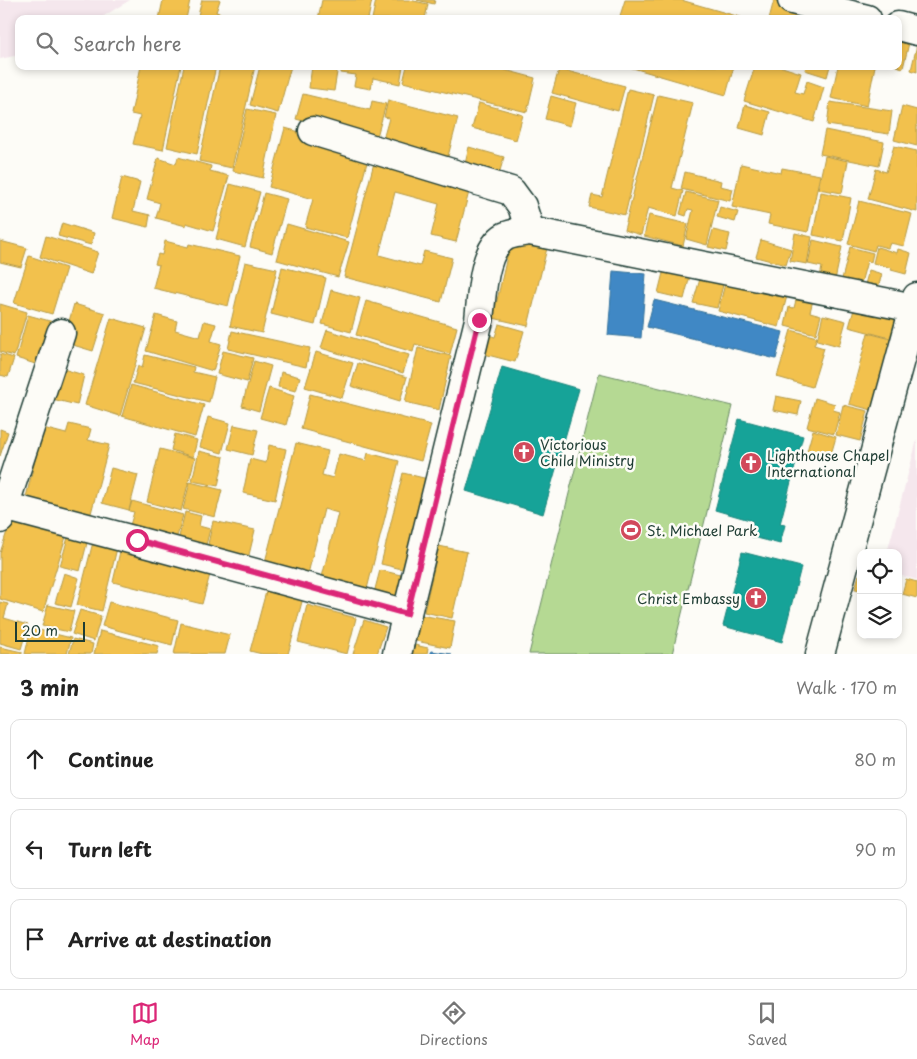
<!DOCTYPE html>
<meta charset="utf-8">
<style>
body{margin:0;font-family:"Playpen Sans",sans-serif;background:#f6f6f6;color:#222}
.controls{position:absolute;right:15px;bottom:15px;display:grid;overflow:hidden;border-radius:10px;box-shadow:0 2px 8px #0003}
.controls button{width:45px;height:45px;display:grid;place-items:center;padding:0;border:0;border-bottom:1px solid #e0e0e0;background:#fff;color:#222;font:25px sans-serif}
.scale{position:absolute;left:15px;bottom:12px;width:70px;box-sizing:border-box;padding-left:5px;border:2px solid #1f3d34;border-top:0;font-size:14px;line-height:18px;white-space:nowrap;color:#1f3d34;-webkit-text-stroke:4px #fdfcf7;paint-order:stroke}
.stop{position:absolute;width:15px;height:15px;margin:-11px;border:4px solid #db2777;border-radius:50%;background:#fff}
.stop.end{background:#db2777;border-color:#fff;box-shadow:0 1px 5px #0008}
.list{margin:0;padding:0;list-style:none}
h2{display:flex;justify-content:space-between;align-items:center;height:65px;margin:0;padding:0 20px;font-size:21px}
h2 small{font-size:16px;font-weight:400;color:#767676}
.list li{display:grid;grid-template-columns:32px 1fr auto;gap:15px;align-items:center;box-sizing:border-box;height:80px;margin:0 10px 10px;padding:0 10px;border:1px solid #e0e0e0;border-radius:10px}
.list b{display:block;font-size:19px;white-space:nowrap}
.list em{font-size:16px;font-style:normal;color:#767676}
.icon{flex:none;width:28px;height:28px;fill:none;stroke:currentColor;stroke-width:2;stroke-linecap:round;stroke-linejoin:round}
.map{position:relative;flex:none;width:917px;height:654px;overflow:hidden}
.search{position:absolute;background:#fff;box-shadow:0 2px 8px #0003;left:15px;right:15px;top:15px;height:55px;display:flex;align-items:center;gap:12px;box-sizing:border-box;padding:0 18px;border-radius:10px;color:#767676;font-size:19px}
.sheet{height:335px;background:#fff}
nav{display:flex;justify-content:space-around;align-items:center;box-sizing:border-box;height:70px;border-top:1px solid #e0e0e0;background:#fff;font-size:14px;color:#767676}
nav a{display:grid;justify-items:center;gap:2px}
nav .on{color:#db2777}
.map>svg:first-child{display:block}
.built{fill:#f5e7ed}
.green{fill:#b5d993;stroke:#6a8b64}
.homes{fill:#f2c14e;stroke:#b39946}
.schools{fill:#3f88c5;stroke:#35729a}
.public{fill:#17a398;stroke:#19847a}
.lines{fill:none;stroke-linecap:round;stroke-linejoin:round}
.minor-casing{stroke:#1f3d34;stroke-width:31}
.minor{stroke:#fdfcf7;stroke-width:28}
.route{stroke:#db2777;stroke-width:6}
.labels{text-anchor:middle;dominant-baseline:central;stroke-width:5;stroke-linejoin:round;paint-order:stroke}
.poi-label{font-size:14px;fill:#1f3d34;stroke:#fdfcf7;text-anchor:start}
</style>
<div class="map">
<svg width="917" height="654" viewBox="0 0 917 654">
<rect width="100%" height="100%" fill="#fdfcf7"/>
<filter id="ink" filterUnits="userSpaceOnUse"><feTurbulence type="fractalNoise" baseFrequency=".02" numOctaves="2"/><feDisplacementMap in="SourceGraphic" scale="10" xChannelSelector="R" yChannelSelector="G"/><feConvolveMatrix kernelMatrix="1 2 1 2 8 2 1 2 1" color-interpolation-filters="sRGB"/></filter>
<g filter="url(#ink)">
<g class="built">
<path d="M0,0h130l-31,19h-80v36l-19,4z"/>
<path d="M917,440v140l-19,-5v-22h-11z"/>
</g>
<path class="green" d="M599,373l134,33 -61,248h-143z"/>
<g class="homes">
<path d="M163,0h27l-4,19h-27z"/>
<path d="M202,0h18l-4,12 13,4v3h-32z"/>
<path d="M322,0h50l-4,19h-50z"/>
<path d="M376,0h33l19,4 -3,15h-53z"/>
<path d="M417,0h18l-1,4z"/>
<path d="M625,0h56l66,19h-128z"/>
<path d="M774,0h7l63,19h-75z"/>
<path d="M898,40l11,3 -6,25 -7,-2h2z"/>
<path d="M917,45v27l-6,-2z"/>
<path d="M141,66h40l-18,84 -30,-6 7,-28 -9,-2z"/>
<path d="M184,66h32l-19,88 -30,-7z"/>
<path d="M220,66h35l-23,102 -33,-7z"/>
<path d="M260,66h31l-13,47 -28,-8z"/>
<path d="M312,66h26l-4,25 -25,-3z"/>
<path d="M342,66h61l-3,18 -27,-6 -2,11 -17,-3 2,-11 -15,-2z"/>
<path d="M407,66h83l45,12 -8,34 -124,-30z"/>
<path d="M626,66h112h-4l-8,29z"/>
<path d="M755,66h24l22,7 -6,19 8,2 4,-13 17,6 -10,35 -70,-21z"/>
<path d="M806,66h24l-3,11 -22,-7z"/>
<path d="M838,66h37l-8,40 -36,-8z"/>
<path d="M559,69l66,17 -7,25 -66,-18z"/>
<path d="M628,89l26,6 -29,120 -36,-8 3,-12 10,2z"/>
<path d="M303,94l67,16 2,-9 14,3 -10,36 -80,-21z"/>
<path d="M658,95l35,8 -21,85 11,3 -6,25 -29,-8 -7,27 -17,-5z"/>
<path d="M551,96l25,7 -6,23 -25,-7z"/>
<path d="M388,100l70,18 -11,42 -65,-17 7,-25 -5,-1z"/>
<path d="M830,102l62,9 -3,23 -62,-9z"/>
<path d="M479,103l44,12 -7,25 -44,-12z"/>
<path d="M745,105l25,7 -6,23 -25,-7z"/>
<path d="M902,106l15,4v36l-23,-6z"/>
<path d="M247,109l29,6 -13,63 -30,-7z"/>
<path d="M285,128l85,23 -23,87 -42,-11 8,-28 -44,-12z"/>
<path d="M825,130l59,12 -5,24 -59,-12z"/>
<path d="M894,146l23,5v61l-49,-13 8,-30 10,3z"/>
<path d="M469,147l35,10 -5,17 -34,-10z"/>
<path d="M825,156l23,5 -6,32 -24,-4z"/>
<path d="M178,157l33,9 -1,5 19,5 -16,55 -27,-8v3l-30,-8 4,-15 -13,-4 11,-41 18,6z"/>
<path d="M375,159l96,25 -15,58 -25,-6 8,-32 -44,-12 -16,63 41,11 4,-15 28,7 -11,44 -97,-25z"/>
<path d="M741,164l40,9 1,-5 38,7 -12,57 -40,-8 2,-9 -38,-8z"/>
<path d="M685,172l36,9 -1,5 13,3 -3,12 -49,-12z"/>
<path d="M122,177l18,5 -7,29 17,4 -2,12 -36,-9z"/>
<path d="M230,184l30,8 -15,55 -29,-8z"/>
<path d="M686,192l32,8 -11,45 -21,-6 7,-29 -5,-1 -2,7 -6,-2z"/>
<path d="M821,192l30,6 -8,43 -30,-6z"/>
<path d="M264,193l23,6 -15,54 -22,-6z"/>
<path d="M859,201l53,13 -8,32 -14,-3 -2,5 -12,-3 -2,6 -26,-7z"/>
<path d="M720,207l18,5 -3,10 -18,-5z"/>
<path d="M649,215l39,9 -5,22 -39,-10z"/>
<path d="M62,223l32,10 -3,12 -33,-9z"/>
<path d="M287,224l62,18 -11,35 -61,-17z"/>
<path d="M713,230l17,4 -4,17 -18,-4z"/>
<path d="M795,233l17,4 -5,27 -17,-3z"/>
<path d="M46,236l52,16 -7,22 -51,-17z"/>
<path d="M511,239l36,9 -19,78 -35,-8z"/>
<path d="M761,240l30,9 -5,16 -30,-8z"/>
<path d="M813,240l29,7 -7,33 -15,-3 2,-10 -14,-3z"/>
<path d="M0,241l27,7 -6,19 -21,-5z"/>
<path d="M165,241l23,6 1,-3 51,12 -12,50 -75,-18 6,-23 -4,-1 3,-10 4,1z"/>
<path d="M850,247l23,6 -2,9 -4,-1 -6,22 -19,-4z"/>
<path d="M877,247l20,6 1,-4 13,4 -5,21 -15,-4 1,-2 -19,-5z"/>
<path d="M29,256l37,12 -14,46 -38,-11z"/>
<path d="M245,262l32,7 -15,64 -32,-7z"/>
<path d="M665,265l26,7 -7,27 -26,-6z"/>
<path d="M282,267l44,11 -11,47 -44,-11z"/>
<path d="M869,270l13,4 -5,17 -13,-3z"/>
<path d="M727,276l61,16 -9,35 -61,-16z"/>
<path d="M700,279l23,6 -6,23 -24,-5z"/>
<path d="M331,290l29,8 -9,34 -29,-8z"/>
<path d="M797,296l16,4 -3,12 11,3 -5,19 -31,-8 4,-19 5,1z"/>
<path d="M857,299l41,10 -8,29 -41,-11z"/>
<path d="M366,301l91,26 -7,27 -35,-10 -2,8 -57,-17z"/>
<path d="M0,304l27,8 -13,44 -14,-4z"/>
<path d="M74,304l31,9 -12,38 -30,-9z"/>
<path d="M28,315l29,8 -12,44 -29,-9z"/>
<path d="M156,315l21,6 -2,9 25,7 4,-16 12,3 -5,17 10,3 -8,27 -67,-20z"/>
<path d="M823,315l23,6 -7,25 -22,-6z"/>
<path d="M111,318l35,10 -26,88 -35,-11z"/>
<path d="M499,324l25,7 -9,31 -35,-9 5,-19 10,3z"/>
<path d="M327,330l82,25 -6,18 -82,-25z"/>
<path d="M791,330l26,7 -3,8 10,3 -12,39 -35,-10z"/>
<path d="M232,331l78,17 -4,19 -78,-18z"/>
<path d="M868,333l23,6 -19,71 -23,-6z"/>
<path d="M418,348l33,8 -12,54 -34,-8z"/>
<path d="M223,351l30,7 -6,24 -30,-8z"/>
<path d="M316,352l37,11 -11,35 -37,-11z"/>
<path d="M0,354l14,4 -6,19 -8,-2z"/>
<path d="M145,355l49,12 -1,5 22,5 -6,25 -76,-19 5,-17 4,2z"/>
<path d="M254,361l17,5 -12,45 -17,-5z"/>
<path d="M358,363l49,14 -7,24 -49,-15z"/>
<path d="M56,367l28,8 -7,30 -29,-7z"/>
<path d="M281,372l19,5 -4,14 -18,-4z"/>
<path d="M131,385l73,20 -9,32 -73,-21z"/>
<path d="M269,388l25,8 -8,29 -26,-7z"/>
<path d="M310,394l121,31 -10,36 -120,-32z"/>
<path d="M776,396l25,5 -3,14 -25,-5z"/>
<path d="M815,398l20,6 -2,6 7,2 -6,22 -27,-7z"/>
<path d="M843,405l25,6 -8,30 -24,-6z"/>
<path d="M208,417l22,6 -8,30 -22,-6z"/>
<path d="M69,424l22,5 -3,11 21,5 -19,72 -65,-16 18,-73 23,6z"/>
<path d="M234,425l24,5 -6,25 -24,-6z"/>
<path d="M0,429l8,3 -8,24z"/>
<path d="M813,430l23,7 -6,21 -23,-7z"/>
<path d="M175,434l22,6 -4,17 -22,-7z"/>
<path d="M296,443l32,8 -6,24 11,3 6,-24 27,7 2,-8 31,8 -32,128 -45,-12 16,-64 -14,-4 -16,65 -43,-12z"/>
<path d="M269,445l17,4 -11,51 -32,-7 7,-34 16,4z"/>
<path d="M160,449l35,9 -14,53 -34,-9z"/>
<path d="M199,451l25,6 -6,29 -26,-5z"/>
<path d="M111,468l27,7 -9,35 -27,-7z"/>
<path d="M403,473l29,7 -22,91 -29,-7z"/>
<path d="M190,482l32,8 -7,27 -32,-8z"/>
<path d="M132,501l51,14 -8,29 -47,-12 6,-20 -5,-1z"/>
<path d="M185,512l16,4 -2,10 11,3 -6,24 -27,-8z"/>
<path d="M13,513l55,17 -25,82 -43,-13v-46z"/>
<path d="M213,521l42,9 -7,29 -41,-10z"/>
<path d="M70,530l19,5 -9,36 -20,-5z"/>
<path d="M93,542l24,6 -15,63 -25,-6z"/>
<path d="M122,543l90,24 -10,37 -89,-22z"/>
<path d="M439,546l28,6 -15,66 -28,-6z"/>
<path d="M380,570l29,7 -6,23 -29,-7z"/>
<path d="M64,573l15,5 -8,29 -16,-4z"/>
<path d="M859,575h2v15l-6,-1z"/>
<path d="M906,579l11,3v16l-15,-4z"/>
<path d="M267,588l36,10 -15,56h-26l-12,-3z"/>
<path d="M0,602l8,2 -4,14 24,7 -7,24 -21,-6z"/>
<path d="M109,602l69,18 -6,25 -70,-19z"/>
<path d="M48,605l26,6 -5,21 -27,-6z"/>
<path d="M307,605l49,13 -9,36 -49,-12z"/>
<path d="M80,610l21,6 -7,25 -22,-7z"/>
<path d="M420,615l35,6 -5,27 -34,-7z"/>
<path d="M364,620l22,7 -9,27h-24z"/>
<path d="M181,623l49,12 -5,19h-51z"/>
<path d="M31,628l40,10 -4,16h-42z"/>
<path d="M100,631l59,15 -2,8h-63z"/>
<path d="M73,639l20,5 -2,10h-22z"/>
<path d="M401,642l27,6 -1,6h-28z"/>
<path d="M0,647l22,5v2h-22z"/>
</g>
<g class="schools">
<path d="M613,271l33,3 -5,64 -33,-3z"/>
<path d="M654,300l129,32 -7,27 -129,-32z"/>
<path d="M431,651l21,3h-21z"/>
</g>
<g class="public">
<path d="M502,367l77,22 -36,125 -77,-23z"/>
<path d="M739,419l64,17 -23,88 5,1 -5,19 -31,-8 4,-15 -38,-11z"/>
<path d="M742,552l59,15 -19,75 -59,-16z"/>
</g>
<g class="lines">
<g class="minor-casing">
<g id="minor">
<path d="M792,0l75,19"/>
<path d="M898,26l19,5"/>
<path d="M313,131l198,60 11,15 8,25"/>
<path d="M0,505l137,36 270,73"/>
<path d="M0,519l61,-186"/>
<path d="M397,654l82,-334c3,-24 3,-71 27,-84 7,-3 17,-4 24,-5l384,77"/>
<path d="M820,654l97,-357"/>
</g>
</g>
<use href="#minor" class="minor"/>
</g>
</g>
<g class="lines" filter="url(#ink)">
<path class="route" d="M137,540l270,74 72,-294"/>
</g>
<defs>
<g id="church-disc" transform="scale(1.125)"><circle r="9.5" fill="#d1495b" stroke="#fdfcf7"/><path d="M-1.2-6h2.4v3.5h3.3v2.4h-3.3V6h-2.4V-.1h-3.3v-2.4h3.3Z" fill="#fff"/></g>
<g id="stadium-disc" transform="scale(1.125)"><circle r="9.5" fill="#d1495b" stroke="#fdfcf7"/><path d="M0-5a6.5 5 0 1 0 0 10a6.5 5 0 1 0 0-10ZM-3.5-1.8h7v3.6h-7Z" fill="#fff"/></g>
</defs>
<g fill-rule="evenodd">
<use href="#church-disc" x="524" y="452"/>
<use href="#church-disc" x="751" y="463"/>
<use href="#stadium-disc" x="631" y="530"/>
<use href="#church-disc" x="756" y="598"/>
</g>
<g class="labels">
<g class="poi-label">
<text x="540" y="444">Victorious<tspan x="540" dy="16">Child Ministry</tspan></text>
<text x="767" y="455">Lighthouse Chapel<tspan x="767" dy="16">International</tspan></text>
<text x="647" y="530">St. Michael Park</text>
<text x="740" y="598" text-anchor="end">Christ Embassy</text>
</g>
</g>
</svg>
<div class="controls">
<button><svg class="icon" aria-label="locate" viewBox="0 0 24 24"><circle cx="12" cy="12" r="6"/><path d="M12 2v4M12 18v4M2 12h4M18 12h4"/></svg></button>
<button><svg class="icon" aria-label="layers" viewBox="0 0 24 24"><path d="M12 4l9 5-9 5-9-5zM3 14l9 5 9-5"/></svg></button>
</div>
<div class="scale">20 m</div>
<div class="stop" style="left:137px;top:540px"></div>
<div class="stop end" style="left:479px;top:320px"></div>
<div class="search"><svg class="icon" aria-label="search" viewBox="0 0 24 24"><circle cx="10" cy="10" r="6"/><path d="M15 15l6 6"/></svg>Search here</div>
</div>
<section class="sheet">
<h2>3 min<small>Walk · 170 m</small></h2>
<ul class="list">
<li><svg class="icon" aria-label="ahead" viewBox="0 0 24 24"><path d="M12 20V5M6 11l6-6 6 6"/></svg><div><b>Continue</b></div><em>80 m</em></li>
<li><svg class="icon" aria-label="left" viewBox="0 0 24 24"><path d="M17 20v-9H6M10 6l-5 5 5 5"/></svg><div><b>Turn left</b></div><em>90 m</em></li>
<li><svg class="icon" aria-label="arrive" viewBox="0 0 24 24"><path d="M6 21V4h12l-3 4 3 4H6"/></svg><div><b>Arrive at destination</b></div></li>
</ul>
</section>
<nav>
<a class="on"><svg class="icon" aria-label="map" viewBox="0 0 24 24"><path d="M3 6l6-2 6 2 6-2v14l-6 2-6-2-6 2zM9 4v14M15 6v14"/></svg>Map</a>
<a><svg class="icon" aria-label="directions" viewBox="0 0 24 24"><path d="M12 3l9 9-9 9-9-9zM9 14v-3h6M13 9l2 2-2 2"/></svg>Directions</a>
<a><svg class="icon" aria-label="saved" viewBox="0 0 24 24"><path d="M7 4h10v16l-5-4-5 4z"/></svg>Saved</a>
</nav>
